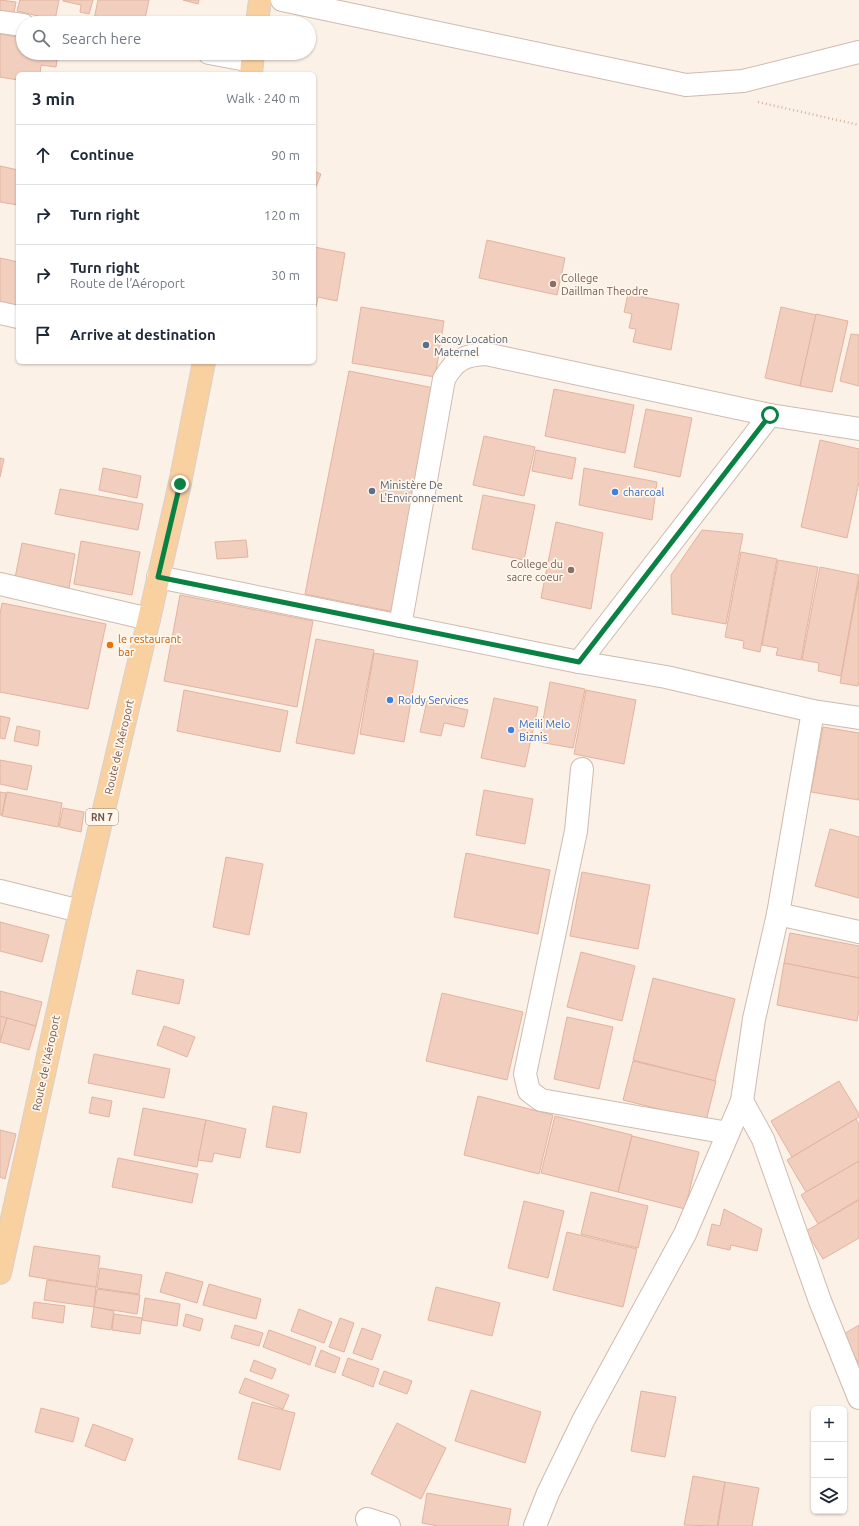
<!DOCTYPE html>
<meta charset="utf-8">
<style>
body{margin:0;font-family:Ubuntu,sans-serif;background:#f6f6f7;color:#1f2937}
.controls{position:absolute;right:12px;bottom:12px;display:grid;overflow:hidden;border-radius:6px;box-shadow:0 1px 3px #0004}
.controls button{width:36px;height:36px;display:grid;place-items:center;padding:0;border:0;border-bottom:1px solid #e0e1e3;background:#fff;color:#1f2937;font:20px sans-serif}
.stop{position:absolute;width:12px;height:12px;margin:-9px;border:3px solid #0b8043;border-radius:50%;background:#fff}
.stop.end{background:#0b8043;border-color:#fff;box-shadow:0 1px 4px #0008}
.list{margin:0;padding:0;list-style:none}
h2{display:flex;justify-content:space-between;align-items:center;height:52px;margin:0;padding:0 16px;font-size:17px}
h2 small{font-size:13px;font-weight:400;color:#747a83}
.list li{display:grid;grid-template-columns:26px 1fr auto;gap:12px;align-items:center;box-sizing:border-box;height:60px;padding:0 16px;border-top:1px solid #e0e1e3}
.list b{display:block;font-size:15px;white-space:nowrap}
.list p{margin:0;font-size:13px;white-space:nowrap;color:#747a83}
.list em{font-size:13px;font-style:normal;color:#747a83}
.icon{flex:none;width:22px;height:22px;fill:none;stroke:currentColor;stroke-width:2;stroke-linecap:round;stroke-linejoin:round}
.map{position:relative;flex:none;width:859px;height:1526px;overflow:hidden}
.search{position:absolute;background:#fff;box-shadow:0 1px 3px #0004;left:16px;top:16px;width:300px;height:44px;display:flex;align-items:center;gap:10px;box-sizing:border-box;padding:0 14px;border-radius:22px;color:#747a83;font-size:15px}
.panel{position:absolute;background:#fff;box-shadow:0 1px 3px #0004;left:16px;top:72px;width:300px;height:292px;border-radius:6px}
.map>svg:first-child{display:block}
.building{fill:#f1cebe;stroke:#e3b39f}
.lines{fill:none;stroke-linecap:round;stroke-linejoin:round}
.minor-casing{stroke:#cfbaaf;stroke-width:24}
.primary-casing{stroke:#d8d0cd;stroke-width:24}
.path{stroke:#d6b1a1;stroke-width:2.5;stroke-dasharray:1 3;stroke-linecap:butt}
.minor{stroke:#fff;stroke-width:22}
.primary{stroke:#f9d0a0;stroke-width:22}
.route{stroke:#0b8043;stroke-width:5}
.education-dot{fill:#8d6e63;stroke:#fff6ec;stroke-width:1.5}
.service-dot{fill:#5c6f8a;stroke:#fff6ec;stroke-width:1.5}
.shop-dot{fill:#3f7fe0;stroke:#fff6ec;stroke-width:1.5}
.food-dot{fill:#e8710a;stroke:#fff6ec;stroke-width:1.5}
.labels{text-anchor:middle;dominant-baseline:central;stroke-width:3.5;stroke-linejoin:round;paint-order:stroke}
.shield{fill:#fff6ec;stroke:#9e867b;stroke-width:1}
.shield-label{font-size:10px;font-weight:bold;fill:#75564b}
.education-label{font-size:11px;fill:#785e54;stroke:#fff6ec;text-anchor:start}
.service-label{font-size:11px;fill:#4e5e75;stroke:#fff6ec;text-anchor:start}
.shop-label{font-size:11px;fill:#366cbe;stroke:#fff6ec;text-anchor:start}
.food-label{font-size:11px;fill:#c56008;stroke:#fff6ec;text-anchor:start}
.street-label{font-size:11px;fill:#75564b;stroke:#fff6ec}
</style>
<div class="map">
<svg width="859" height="1526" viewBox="0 0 859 1526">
<rect width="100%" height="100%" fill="#fcf1e6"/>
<g class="building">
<path d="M0,0l16,2 -3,16 -13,-3z"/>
<path d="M20,0h39l-4,20 -38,-9z"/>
<path d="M63,0h30l-4,14 -9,-2 1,-7 -18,-4z"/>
<path d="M98,0h51l-5,23h-31l-19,-4z"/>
<path d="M183,0h16l-1,4z"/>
<path d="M0,34l23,4v15h35l-2,14 -15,-2 -1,9h-22v6l-18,-3z"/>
<path d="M0,166l18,4v35l-18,-3z"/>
<path d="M314,171l7,3 -7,18z"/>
<path d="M487,240l78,18 -8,37 -78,-17z"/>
<path d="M314,247l31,6 -8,48 -19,-4 -2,10h-2z"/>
<path d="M0,258l18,4v48l-18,-4z"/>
<path d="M628,294l51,10 -8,46 -38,-8 3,-13 -7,-1 3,-14 -8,-2z"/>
<path d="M361,307l83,14 -9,56 -83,-14z"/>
<path d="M781,307l35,8 -16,71 -35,-8z"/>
<path d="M816,314l32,7 -16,71 -32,-6z"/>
<path d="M851,334l8,1v51l-19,-5z"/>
<path d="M349,371l90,18 -45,223 -89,-18z"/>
<path d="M554,389l80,16 -9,48 -80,-17z"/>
<path d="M646,409l46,9 -12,59 -46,-10z"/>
<path d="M484,436l51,11 -11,49 -51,-11z"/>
<path d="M820,440l39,9v33l-12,56 -46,-11z"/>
<path d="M536,450l40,8 -4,21 -40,-8z"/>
<path d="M0,458l4,1 -4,18z"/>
<path d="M103,468l38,8 -4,22 -38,-8z"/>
<path d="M584,468l73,14 -5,38 -73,-15z"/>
<path d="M60,489l83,15 -5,26 -83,-16z"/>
<path d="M483,495l52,10 -11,55 -52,-11z"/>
<path d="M556,522l47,11 -12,76 -50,-11z"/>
<path d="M702,530l41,4 -17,90 -54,-10 -1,-39z"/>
<path d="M246,540l2,17 -31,2 -2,-17z"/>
<path d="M81,541l59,11 -8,43 -58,-11z"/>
<path d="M22,543l53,11 -6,34 -54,-10z"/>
<path d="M741,552l36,7 -17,93 -17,-4 1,-7 -19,-4z"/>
<path d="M778,560l40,7 -17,93 -25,-5 2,-7 -16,-3z"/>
<path d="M820,567l39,8 -18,101 -23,-5 1,-8 -17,-3z"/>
<path d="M859,580v101l-1,5 -18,-3z"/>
<path d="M180,595l133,26 -16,86 -133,-26z"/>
<path d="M2,603l104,21 -18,85 -88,-17v-78z"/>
<path d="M316,639l58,11 -20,104 -58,-11z"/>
<path d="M374,653l44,8 -14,81 -44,-8z"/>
<path d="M550,682l35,7 -12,59 -34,-6z"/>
<path d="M184,690l104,21 -8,41 -103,-21z"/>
<path d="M586,690l50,10 -12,64 -50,-10z"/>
<path d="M494,698l44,9 -13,60 -44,-9z"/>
<path d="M427,701l41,9 -4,17 -20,-4 -3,13 -21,-4z"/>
<path d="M0,716l10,2 -5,21 -5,-1z"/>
<path d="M17,726l23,5 -2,15 -24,-5z"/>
<path d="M823,727l36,6v67l-48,-8z"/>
<path d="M0,760l32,6 -5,24 -27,-6z"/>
<path d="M484,790l49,9 -8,45 -49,-9z"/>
<path d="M0,792l6,1 -4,22h-2z"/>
<path d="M7,792l55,11 -4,24 -56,-11z"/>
<path d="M63,808l21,4 -3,20 -22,-5z"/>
<path d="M830,829l29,8v61l-44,-12z"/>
<path d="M466,853l84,17 -12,64 -84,-17z"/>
<path d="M226,857l37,7 -14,71 -36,-8z"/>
<path d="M582,872l68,13 -12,64 -68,-13z"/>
<path d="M0,922l49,13 -7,27 -42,-11z"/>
<path d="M790,933l69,13v32l-75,-15z"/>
<path d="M581,952l54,14 -13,55 -55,-14z"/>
<path d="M784,963l75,15v32l-2,11 -80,-16z"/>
<path d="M137,970l47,10 -5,24 -47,-10z"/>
<path d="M653,978l82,21 -20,82 -82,-21z"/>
<path d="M0,991l42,11 -6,24 -36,-9z"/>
<path d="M442,993l81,19 -16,68 -81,-19z"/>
<path d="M0,1016l7,2 -7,24z"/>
<path d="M567,1017l46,10 -14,62 -45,-10z"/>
<path d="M7,1018l29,8 -7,24 -29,-8z"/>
<path d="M164,1026l31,11 -8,20 -30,-12z"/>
<path d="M94,1054l76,15 -6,29 -76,-15z"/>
<path d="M633,1061l83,20 -10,40 -83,-21z"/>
<path d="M839,1081l20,33v3l-67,40 -21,-36z"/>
<path d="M478,1096l75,19 -14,59 -75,-19z"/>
<path d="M92,1097l20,4 -3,16 -20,-4z"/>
<path d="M273,1106l34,7 -7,40 -34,-6z"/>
<path d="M143,1108l63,12 -9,47 -63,-12z"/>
<path d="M555,1116l77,19 -14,57 -77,-19z"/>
<path d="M856,1119l3,5v37l-53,31 -19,-32z"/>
<path d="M206,1120l40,9 -6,29 -26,-5 -2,9 -14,-2z"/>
<path d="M0,1130l16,4 -11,45 -5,-2z"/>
<path d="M632,1136l67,16 -14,57 -67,-17z"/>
<path d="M118,1158l80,16 -6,29 -80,-16z"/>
<path d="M859,1161v38l-41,25 -17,-29z"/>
<path d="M591,1192l57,14 -10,42 -57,-14z"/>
<path d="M859,1200v38l-36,21 -17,-28z"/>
<path d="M524,1201l40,10 -16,67 -40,-10z"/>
<path d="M724,1209l38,20 -5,22 -26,-6 -1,5 -23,-5 5,-21 8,2z"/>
<path d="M567,1232l70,17 -14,58 -70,-17z"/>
<path d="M34,1246l66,10 -4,31 -67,-11z"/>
<path d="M100,1268l42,7 -3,19 -42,-6z"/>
<path d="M166,1272l37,10 -6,21 -37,-11z"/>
<path d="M47,1280l49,7 -2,20 -50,-7z"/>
<path d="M209,1284l52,15 -5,20 -53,-14z"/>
<path d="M436,1287l64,16 -8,33 -64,-16z"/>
<path d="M97,1289l43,6 -3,19 -43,-7z"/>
<path d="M145,1298l35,6 -3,22 -35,-6z"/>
<path d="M34,1302l31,4 -2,17 -31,-5z"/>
<path d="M94,1307l20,4 -3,19 -20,-3z"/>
<path d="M299,1309l33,13 -8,21 -33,-12z"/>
<path d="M114,1314l28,4 -2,16 -28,-4z"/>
<path d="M186,1314l17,5 -3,12 -17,-5z"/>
<path d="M340,1318l14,5 -10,29 -15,-5z"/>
<path d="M235,1325l28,8 -4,13 -28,-8z"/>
<path d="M859,1325v39l-17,-29z"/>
<path d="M362,1328l19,7 -9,25 -19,-7z"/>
<path d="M269,1330l47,17 -6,18 -47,-18z"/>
<path d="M321,1350l19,8 -5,15 -20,-7z"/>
<path d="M348,1358l31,11 -6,18 -31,-12z"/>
<path d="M254,1360l22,9 -4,10 -22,-8z"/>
<path d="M384,1371l28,10 -5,13 -28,-10z"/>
<path d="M245,1378l44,17 -6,14 -44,-16z"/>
<path d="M471,1390l70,22 -16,51 -70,-22z"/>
<path d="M641,1391l35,6 -11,60 -34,-6z"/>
<path d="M252,1402l43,11 -15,57 -42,-11z"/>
<path d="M41,1408l38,10 -6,24 -38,-10z"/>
<path d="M397,1423l49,25 -25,51 -50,-25z"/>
<path d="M93,1424l40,15 -8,22 -40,-15z"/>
<path d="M693,1476l32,6 -8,44 -33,-1z"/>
<path d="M725,1482l34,6 -7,38h-34z"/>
<path d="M427,1493l84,16 -3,17h-70l-16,-3z"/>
</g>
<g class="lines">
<g class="minor-casing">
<g id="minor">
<path d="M282,0l404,85 57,-4 116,-29"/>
<path d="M0,22l23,3"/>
<path d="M209,53l43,8"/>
<path d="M0,313l18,4"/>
<path d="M158,577l421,85 87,15 147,34 -35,203 -24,105 -12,82 -57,133 -101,185 -36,74 -13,33"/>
<path d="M0,584l149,35"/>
<path d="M400,626l44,-247c11,-19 20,-24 42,-25l284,61"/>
<path d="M579,662l191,-247 89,14"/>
<path d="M813,711l46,7"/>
<path d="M582,769l-6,62 -51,243 4,17 12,9 187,33"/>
<path d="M0,891l80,20"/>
<path d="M778,914l81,18"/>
<path d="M742,1101l21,38 57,162 39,97"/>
<path d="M367,1519l22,7"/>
</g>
</g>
<g class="primary-casing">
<g id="primary">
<path d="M257,23l3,-23"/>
<path d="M251,74l2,-21"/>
<path d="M0,1273l80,-362 69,-292 31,-136 24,-121"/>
</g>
</g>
<path class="path" d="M758,102l101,23"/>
<use href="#minor" class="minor"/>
<use href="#primary" class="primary"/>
</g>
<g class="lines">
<path class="route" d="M180,484l-22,93 421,85 191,-247"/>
</g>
<g class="education-dot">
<circle cx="553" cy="284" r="4"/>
<circle cx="571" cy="570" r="4"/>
</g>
<g class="service-dot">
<circle cx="426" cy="345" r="4"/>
<circle cx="372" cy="491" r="4"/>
</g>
<g class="shop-dot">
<circle cx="615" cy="492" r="4"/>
<circle cx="390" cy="700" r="4"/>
<circle cx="511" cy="730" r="4"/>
</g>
<circle class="food-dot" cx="110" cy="645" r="4"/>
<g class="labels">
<rect class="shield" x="86" y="809" width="32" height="16" rx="3"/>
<g class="shield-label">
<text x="102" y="817">RN 7</text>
</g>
<g class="education-label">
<text x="561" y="278">College<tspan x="561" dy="13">Daillman Theodre</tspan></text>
<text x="563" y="564" text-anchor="end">College du<tspan x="563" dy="13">sacre coeur</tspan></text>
</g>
<g class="service-label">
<text x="434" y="339">Kacoy Location<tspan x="434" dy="13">Maternel</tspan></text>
<text x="380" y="485">Ministère De<tspan x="380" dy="13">L'Environnement</tspan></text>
</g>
<g class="shop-label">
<text x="623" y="492">charcoal</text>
<text x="398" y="700">Roldy Services</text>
<text x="519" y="724">Meili Melo<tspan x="519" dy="13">Biznis</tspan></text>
</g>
<g class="food-label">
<text x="118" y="639">le restaurant<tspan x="118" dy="13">bar</tspan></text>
</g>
<g class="street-label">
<text transform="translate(119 747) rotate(-77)">Route de l’Aéroport</text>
<text transform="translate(46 1063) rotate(-78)">Route de l’Aéroport</text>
</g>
</g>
</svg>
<div class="controls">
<button>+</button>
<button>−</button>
<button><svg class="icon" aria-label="layers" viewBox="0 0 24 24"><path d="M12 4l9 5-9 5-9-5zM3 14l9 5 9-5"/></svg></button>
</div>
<div class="stop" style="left:770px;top:415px"></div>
<div class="stop end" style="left:180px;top:484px"></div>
<div class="search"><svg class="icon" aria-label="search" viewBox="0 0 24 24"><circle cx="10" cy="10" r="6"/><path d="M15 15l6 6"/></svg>Search here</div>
<section class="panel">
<h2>3 min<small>Walk · 240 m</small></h2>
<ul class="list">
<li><svg class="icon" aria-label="ahead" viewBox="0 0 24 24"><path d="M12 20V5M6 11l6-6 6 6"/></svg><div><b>Continue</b></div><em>90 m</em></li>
<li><svg class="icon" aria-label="right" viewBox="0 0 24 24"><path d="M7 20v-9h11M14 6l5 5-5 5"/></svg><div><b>Turn right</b></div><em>120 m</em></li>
<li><svg class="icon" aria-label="right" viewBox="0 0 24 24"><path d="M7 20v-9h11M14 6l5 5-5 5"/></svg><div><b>Turn right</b><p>Route de l’Aéroport</p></div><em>30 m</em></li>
<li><svg class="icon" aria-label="arrive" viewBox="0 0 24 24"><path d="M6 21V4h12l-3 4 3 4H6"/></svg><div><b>Arrive at destination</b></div></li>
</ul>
</section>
</div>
